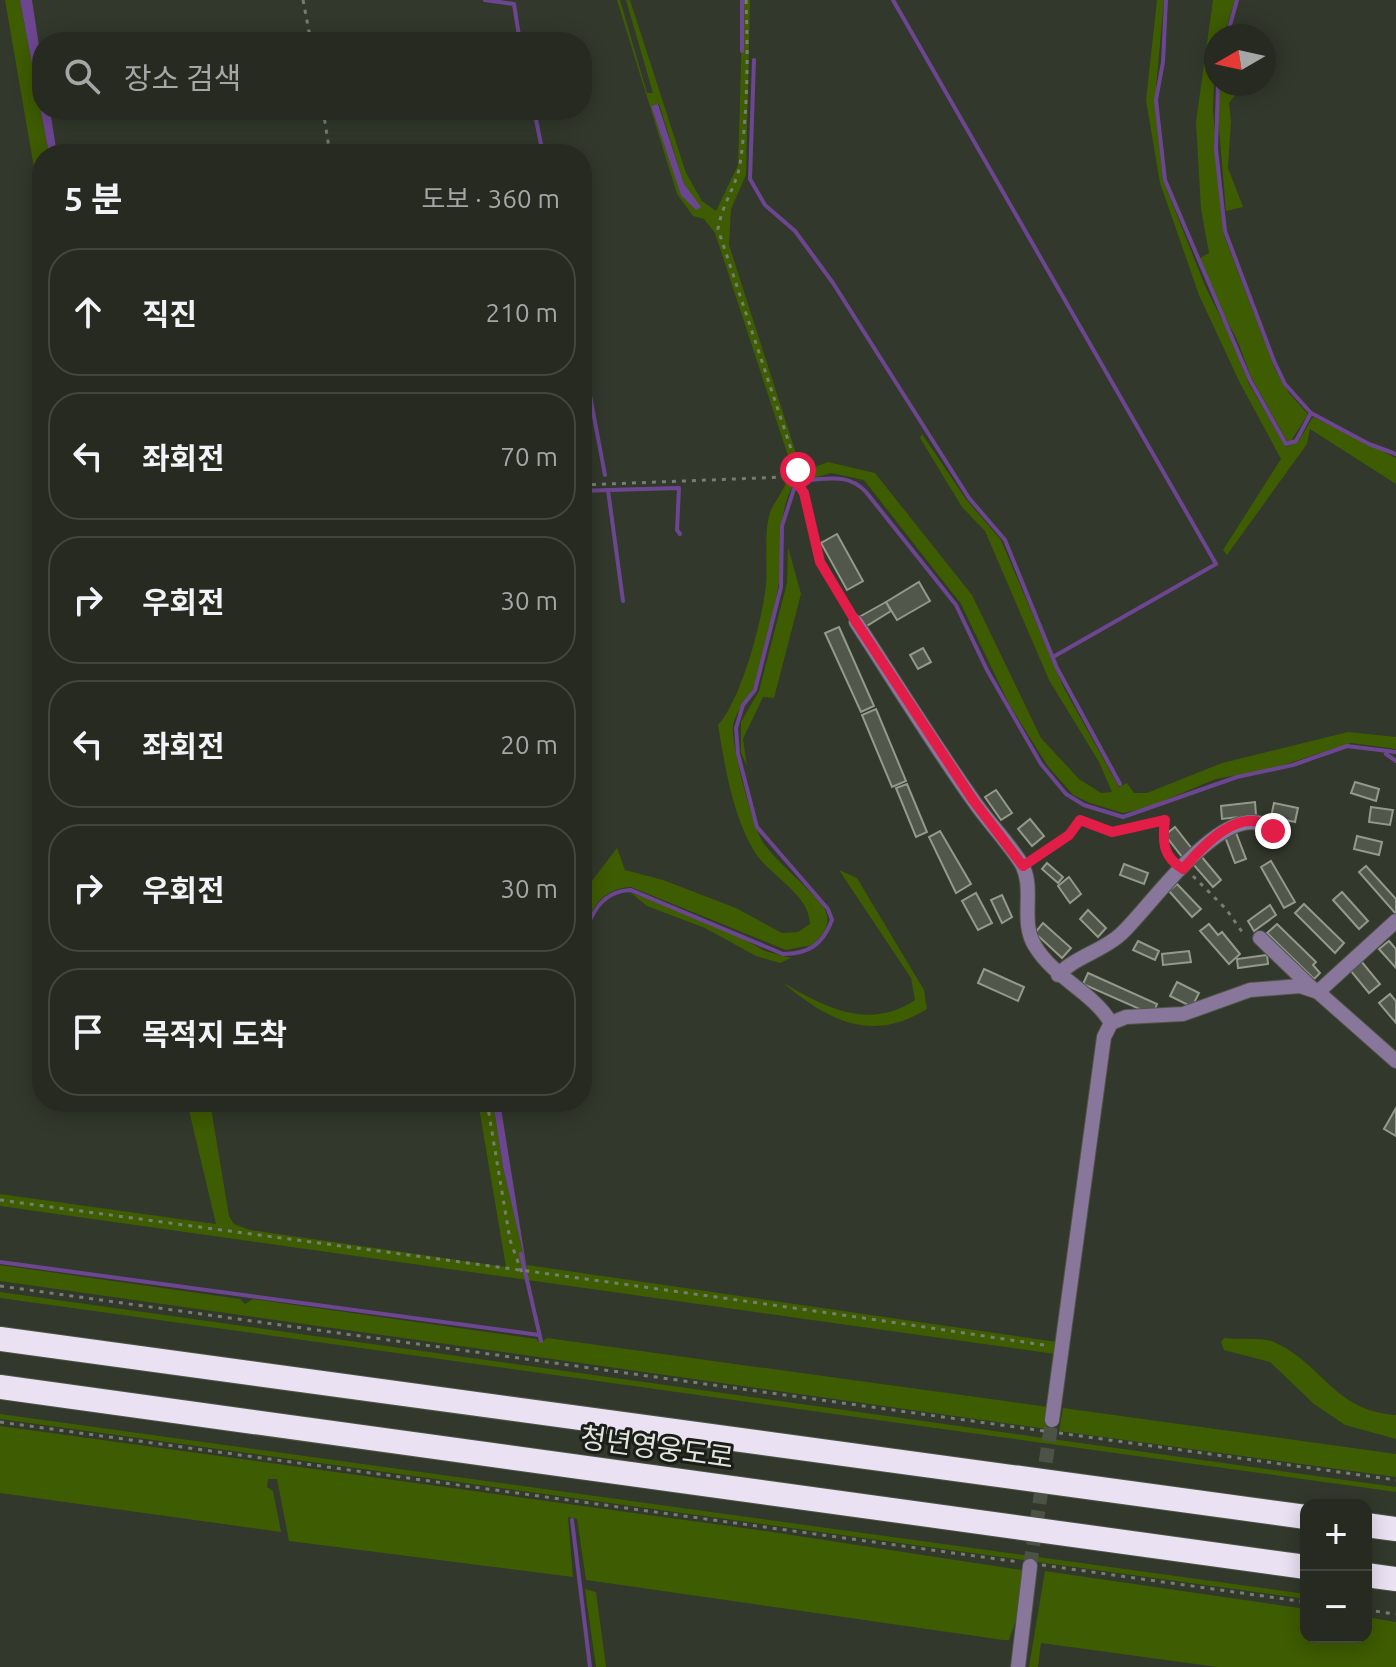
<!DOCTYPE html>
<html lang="ko">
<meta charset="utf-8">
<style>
body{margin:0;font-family:Ubuntu,"Noto Sans KR",sans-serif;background:#32362d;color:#f1f3f6}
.controls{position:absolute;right:24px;bottom:24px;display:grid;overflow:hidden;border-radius:16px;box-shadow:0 4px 20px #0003}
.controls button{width:72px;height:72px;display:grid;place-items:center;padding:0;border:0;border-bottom:2px solid #42463e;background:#262a20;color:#f1f3f6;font:40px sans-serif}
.compass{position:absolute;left:1204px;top:24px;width:72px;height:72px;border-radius:50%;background:#262a20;box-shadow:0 4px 20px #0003;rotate:261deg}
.stop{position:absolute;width:24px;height:24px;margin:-18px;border:6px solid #e11d48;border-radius:50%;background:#fff}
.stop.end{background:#e11d48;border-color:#fff;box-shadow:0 2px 8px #0008}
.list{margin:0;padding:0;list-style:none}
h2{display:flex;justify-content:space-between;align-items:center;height:104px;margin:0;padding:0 32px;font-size:34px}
h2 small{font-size:26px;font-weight:400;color:#a4a7a5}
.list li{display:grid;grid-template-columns:52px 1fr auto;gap:24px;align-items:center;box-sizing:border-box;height:128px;margin:0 16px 16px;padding:0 16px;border:2px solid #42463e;border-radius:32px}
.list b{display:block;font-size:30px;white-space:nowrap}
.list em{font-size:26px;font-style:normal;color:#a4a7a5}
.icon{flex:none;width:44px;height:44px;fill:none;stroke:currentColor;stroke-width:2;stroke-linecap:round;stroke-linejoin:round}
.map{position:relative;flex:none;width:1396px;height:1667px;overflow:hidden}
.search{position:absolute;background:#262a20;box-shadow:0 4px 20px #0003;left:32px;top:32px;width:560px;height:88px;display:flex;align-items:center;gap:20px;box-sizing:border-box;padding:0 28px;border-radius:32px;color:#a4a7a5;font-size:30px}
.panel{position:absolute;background:#262a20;box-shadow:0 4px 20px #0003;left:32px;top:144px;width:560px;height:968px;border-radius:32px}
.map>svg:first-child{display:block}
.green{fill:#3e5c01;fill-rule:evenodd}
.water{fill:#6d4691}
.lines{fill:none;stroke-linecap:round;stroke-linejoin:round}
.stream{stroke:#6d4691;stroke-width:4}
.building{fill:#51574a;stroke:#939a8b;stroke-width:2}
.minor-tunnel{stroke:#4c5246;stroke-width:14;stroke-dasharray:14 7;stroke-linecap:butt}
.minor-casing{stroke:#4e5448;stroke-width:16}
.motorway-casing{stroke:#4e5448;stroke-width:26}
.path{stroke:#777d72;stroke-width:3;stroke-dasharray:4 6;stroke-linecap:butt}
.minor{stroke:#88779a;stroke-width:14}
.motorway{stroke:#eae2f3;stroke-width:24}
.route{stroke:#e11d48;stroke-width:10}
.labels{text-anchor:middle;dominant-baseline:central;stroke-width:6;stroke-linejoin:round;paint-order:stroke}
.street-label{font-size:28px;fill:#e1e5de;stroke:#1b1e18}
</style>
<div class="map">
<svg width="1396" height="1667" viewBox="0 0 1396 1667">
<rect width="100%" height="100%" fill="#32382b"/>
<g class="green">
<path d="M5,0h15l29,154h-7v60z"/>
<path d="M617,0h3l27,93h6l-27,-93h4l56,173 16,28 14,10 22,-46 5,-165h7l-4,175 -15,34 -2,36 73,227 26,-10 47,11 97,122 69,143 38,41 22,14 11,-1 -13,-30 -50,-82 -64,-149 -23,-24 -42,-69 2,-4 44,65 35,41 63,148 55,99 8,-4 7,10h13l75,-30 126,-31 48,5v12l-45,-6 -77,25 -58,11 -70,29 -23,5 -33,-10 -17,-8 -26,-30 -38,-61 -48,-100 -97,-124 -33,-7 -30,9 -7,-8 -79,-241 -11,-14 -11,-3 -16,-22zM659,104l25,80 10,17 -13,-7 -30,-88z"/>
<path d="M1157,0h7l-9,100 8,80 43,108 32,63 10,31 38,65 12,-5 15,-25 83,41v26l-86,-55 -3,15 -80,111 -4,-5 58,-91 -42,-78 -40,-86 -39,-112 -14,-83z"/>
<path d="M1213,0h22l-11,36h-8l-3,74 11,125 51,134 14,24 19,21 -17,27h-4l-36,-64 -13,-35 -30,-58 -8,-26 9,-5 -8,-44 -5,-87z"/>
<path d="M1221,84h17v7l-9,12 2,18 -3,47 15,39 -17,4 -9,-106z"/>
<path d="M786,483l7,3c-19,34 -7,66 -15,102 -4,23 -15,82 -25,101 -7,12 -17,22 -20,37 -2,18 20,103 31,118 17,22 41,40 59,62 10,15 2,28 -11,39l-26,5 -155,-63c-28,1 -38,20 -49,44v-37l35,-46 8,22 38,10 73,28 46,25 16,-1 12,-8c-1,-31 -41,-48 -56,-73 -22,-37 -29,-85 -36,-126 24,-27 44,-104 48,-140 2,-22 -3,-55 5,-75 4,-9 11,-17 15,-27z"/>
<path d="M788,547l13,47 -27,104 -11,-1 -20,42 4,27 -6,-13v-31l18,-31 28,-108z"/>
<path d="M839,870l18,8 67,112 3,19c-57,35 -99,11 -145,-27 42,25 87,49 133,18l-4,-22z"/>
<path d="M630,892l98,38 37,21 26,7 -11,5 -24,-7 -51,-28 -58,-22z"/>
<path d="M187,1102h23l19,114 5,8 16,6 256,37 -28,-165h15l10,65 24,102v-4l530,77 -2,12 -1055,-148v-12l216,30z"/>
<path d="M0,1265l240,34 5,5 8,-5 283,40 4,4 7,-5 501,69 -1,22 -1047,-148z"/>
<path d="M0,1292l1396,195v5l-1396,-194z"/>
<path d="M1224,1338c15,2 37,-1 50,4 49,22 60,69 122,73v24l-51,-14 -31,-21 -44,-42 -46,-12 -3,-8z"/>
<path d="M1063,1408l333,46v23l-337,-46z"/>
<path d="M0,1414l1306,180v5l-1306,-180z"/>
<path d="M0,1426l758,104 270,41 -3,23 -16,46h-6l-417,-60 -9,-61 -9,-2 5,60 -284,-36 -12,-62h-9l-1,8 6,4 8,41 -281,-39z"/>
<path d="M1045,1571l261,38v28h60v-20l30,5v45h-179l-176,-24 -3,24h-9z"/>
<path d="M585,1589l11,3 10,75h-10z"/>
</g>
<g class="water">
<path d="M20,0h12l10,66v44h8l7,44h-8z"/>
<path d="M658,104l26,80 17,23 -5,3 -15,-15 -30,-89z"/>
<path d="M493,1102h7l27,168 -24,-103z"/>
</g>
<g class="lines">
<g class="stream">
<path d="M485,0l29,4 6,38"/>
<path d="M742,0v51"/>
<path d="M893,0l323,564 -163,93"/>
<path d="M1166,0l-3,62 -7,38 9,80 85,200 36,64 10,-3 15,-28"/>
<path d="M1227,36l10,-36"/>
<path d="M754,60l-4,119 15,26 30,26 38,52 136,215 36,42 52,128 63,116"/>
<path d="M1218,84l-2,65 9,82 49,130 11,23 26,29 58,31 27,10"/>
<path d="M534,110l9,44"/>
<path d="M582,353l23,122"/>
<path d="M811,480c22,-2 39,-5 55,12l90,113 31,65 54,94 25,30 18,11 39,12 114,-40 56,-12 54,-19 49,6"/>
<path d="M609,490l70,-2 -2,42 3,4"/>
<path d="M582,491l26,-1 15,111"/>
<path d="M1386,754l10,7"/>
<path d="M582,937c11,-25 20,-46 49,-47l152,64c26,0 40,-10 49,-34l-4,-11 -71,-82 -19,-73 -2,-26 7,-23 12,-15 26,-103 1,-61 12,-37"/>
<path d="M521,1254l20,87"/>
<path d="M0,1262l539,73"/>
<path d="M572,1520l18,147"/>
</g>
</g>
<g class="building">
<path d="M837,534l26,47 -16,9 -26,-47z"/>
<path d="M919,582l11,19 -33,19 -11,-18z"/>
<path d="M886,602l5,9 -26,16 -6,-10z"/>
<path d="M839,627l35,79 -13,6 -36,-79z"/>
<path d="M923,648l8,14 -13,7 -8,-14z"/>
<path d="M876,709l30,72 -14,6 -30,-72z"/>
<path d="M1355,782l24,7 -3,12 -25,-8z"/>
<path d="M907,784l20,48 -11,5 -20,-49z"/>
<path d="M996,790l16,23 -11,7 -16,-23z"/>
<path d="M1255,802l1,13 -34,4 -1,-13z"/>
<path d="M1274,803l24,5 -3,14 -24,-5z"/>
<path d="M1371,807l22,3 -3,15 -21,-3z"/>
<path d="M1030,819l14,17 -12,10 -14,-17z"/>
<path d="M1175,827l18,23 -10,8 -18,-23z"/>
<path d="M1235,830l11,29 -11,4 -11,-29z"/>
<path d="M940,831l31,53 -15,9 -27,-56z"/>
<path d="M1357,836l25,6 -3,13 -25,-6z"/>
<path d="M1201,856l20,24 -8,7 -21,-24z"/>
<path d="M1271,861l24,41 -11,6 -23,-41z"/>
<path d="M1047,863l16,14 -5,6 -16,-14z"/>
<path d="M1124,864l24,9 -4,11 -24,-9z"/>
<path d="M1366,866l30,33v15l-37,-42z"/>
<path d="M1069,877l12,17 -11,9 -12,-17z"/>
<path d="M1177,884l24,25 -9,8 -23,-26z"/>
<path d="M1342,892l26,29 -9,8 -26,-29z"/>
<path d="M976,893l16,30 -14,7 -16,-29z"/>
<path d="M1002,895l10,22 -10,6 -11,-23z"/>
<path d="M1304,904l40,39 -9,10 -40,-40z"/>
<path d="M1270,905l6,10 -22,16 -6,-10z"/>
<path d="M1088,910l18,18 -8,9 -18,-18z"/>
<path d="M1043,923l28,25 -9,10 -27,-25z"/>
<path d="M1209,924l9,11 4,-3 18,22 -11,10 -29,-33z"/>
<path d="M1277,924l39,38 -3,3 7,8 -6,6 -47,-46z"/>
<path d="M1138,941l21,10 -4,9 -22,-10z"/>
<path d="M1389,941l7,8v19l-17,-19z"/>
<path d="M1189,951l2,11 -28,3 -1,-11z"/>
<path d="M1267,955l1,9 -30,4 -1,-9z"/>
<path d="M1361,961l19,23 -11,9 -19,-23z"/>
<path d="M984,969l40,18 -6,14 -40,-18z"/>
<path d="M1088,973l69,31 -4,11 -70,-31z"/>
<path d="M1177,982l22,11 -7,14 -22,-11z"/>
<path d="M1390,994l6,7v22l-17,-20z"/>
<path d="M1396,1108v28l-12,-7z"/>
</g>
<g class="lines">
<path class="minor-tunnel" d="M1030,1566l22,-146"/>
<g class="minor-casing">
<g id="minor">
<path d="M856,622c39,60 76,120 117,178 15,22 34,41 48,63 15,25 -2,58 14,83 19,32 58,46 76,77"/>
<path d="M1260,938l53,51"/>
<path d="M1058,975c18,-19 45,-24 63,-41 29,-26 109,-145 152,-103"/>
<path d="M1318,992l78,-71"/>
<path d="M1052,1420l52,-383 7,-14 15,-6 57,-3 67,-24 50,-4 18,6 78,69"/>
<path d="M1018,1667l12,-101"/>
</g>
</g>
<g class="motorway-casing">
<g id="motorway">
<path d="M0,1339l1306,178"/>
<path d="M0,1387l1306,180"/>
<path d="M1366,1525l30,4"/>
<path d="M1366,1575l30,4"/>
</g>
</g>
<g class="path">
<path d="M303,0l8,42"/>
<path d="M746,0c2,54 2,110 -6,164 -3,21 -18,40 -22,65l80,241 -2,11"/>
<path d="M323,110l7,44"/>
<path d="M582,485l203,-8c32,13 23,58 35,85 8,17 20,34 30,50"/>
<path d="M1032,859l37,-24 11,-15 32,12 53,-12 -2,16 7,25"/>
<path d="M1193,876l33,33 19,27"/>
<path d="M487,1102l23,138 12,33"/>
<path d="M0,1200c350,48 701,92 1050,146"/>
<path d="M0,1286l1044,145"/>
<path d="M0,1422l1019,140"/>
<path d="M1059,1433l337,47"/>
<path d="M1042,1565l264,37"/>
<path d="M1366,1610l30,4"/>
</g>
<use href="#minor" class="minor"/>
<use href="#motorway" class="motorway"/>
</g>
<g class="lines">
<path class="route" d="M798,470l-2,11 8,12 16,69 36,60 117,178 50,66 46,-31 11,-15 32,12 53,-12c-3,22 -2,37 18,49 18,-21 60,-69 90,-38"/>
</g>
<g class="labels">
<g class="street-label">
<text transform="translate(657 1447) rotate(8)">청년영웅도로</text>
</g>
</g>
</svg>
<div class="controls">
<button>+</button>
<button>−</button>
</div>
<svg class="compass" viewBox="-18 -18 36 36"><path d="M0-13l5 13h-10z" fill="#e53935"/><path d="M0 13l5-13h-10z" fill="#a4a7a5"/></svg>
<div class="stop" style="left:798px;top:470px"></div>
<div class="stop end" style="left:1273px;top:831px"></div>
<div class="search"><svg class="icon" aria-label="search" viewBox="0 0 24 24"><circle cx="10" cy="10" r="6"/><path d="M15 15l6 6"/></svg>장소 검색</div>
<section class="panel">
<h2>5 분<small>도보 · 360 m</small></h2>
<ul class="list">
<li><svg class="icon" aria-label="ahead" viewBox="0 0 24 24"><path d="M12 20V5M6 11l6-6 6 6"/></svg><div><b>직진</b></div><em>210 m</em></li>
<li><svg class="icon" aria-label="left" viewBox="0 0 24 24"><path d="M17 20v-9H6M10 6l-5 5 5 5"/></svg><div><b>좌회전</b></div><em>70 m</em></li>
<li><svg class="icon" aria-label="right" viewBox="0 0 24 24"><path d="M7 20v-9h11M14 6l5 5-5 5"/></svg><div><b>우회전</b></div><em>30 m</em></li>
<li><svg class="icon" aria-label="left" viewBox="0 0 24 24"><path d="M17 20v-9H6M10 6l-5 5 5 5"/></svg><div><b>좌회전</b></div><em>20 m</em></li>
<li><svg class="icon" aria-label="right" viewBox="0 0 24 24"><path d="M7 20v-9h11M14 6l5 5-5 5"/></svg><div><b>우회전</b></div><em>30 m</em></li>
<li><svg class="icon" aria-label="arrive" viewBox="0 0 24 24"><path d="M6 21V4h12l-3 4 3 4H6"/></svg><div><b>목적지 도착</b></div></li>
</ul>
</section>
</div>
